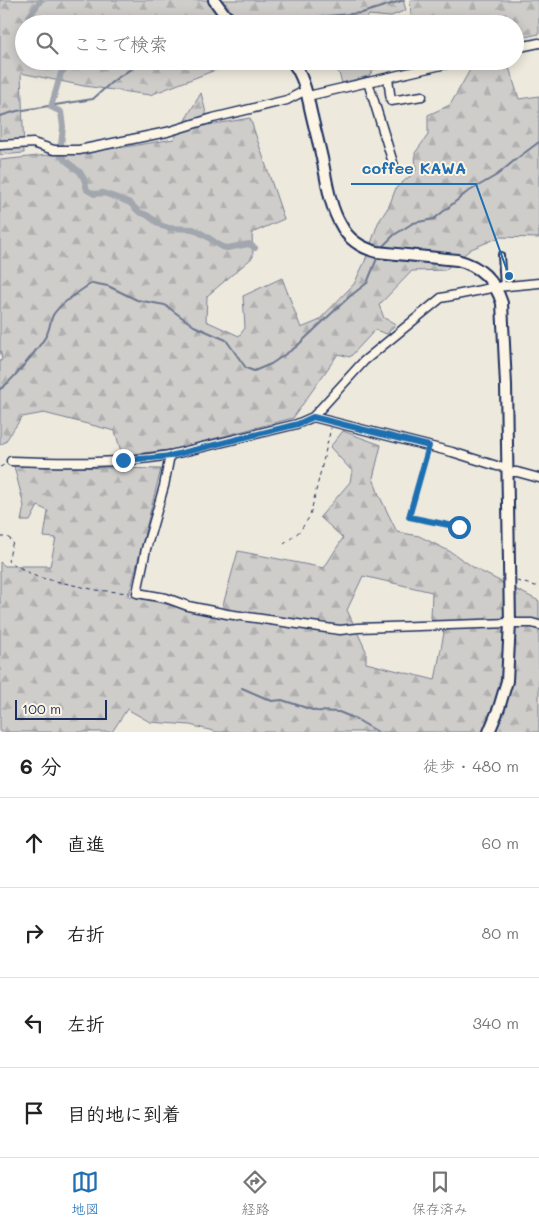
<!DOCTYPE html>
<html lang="ja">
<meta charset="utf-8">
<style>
body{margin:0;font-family:Mali,"Klee One",sans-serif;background:#f2f2f2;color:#222}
.scale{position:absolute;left:15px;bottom:12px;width:92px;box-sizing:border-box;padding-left:5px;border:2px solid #1b2f5e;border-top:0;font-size:14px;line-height:18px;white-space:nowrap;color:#1b2f5e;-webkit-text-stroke:4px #fcf5e5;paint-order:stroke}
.stop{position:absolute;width:15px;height:15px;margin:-11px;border:4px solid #1f6fb2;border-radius:50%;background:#fff}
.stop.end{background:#1f6fb2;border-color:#fff;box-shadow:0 1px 5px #0008}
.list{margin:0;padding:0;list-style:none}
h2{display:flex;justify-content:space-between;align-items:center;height:65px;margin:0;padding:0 20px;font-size:21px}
h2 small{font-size:16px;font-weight:400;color:#767676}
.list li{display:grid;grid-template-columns:32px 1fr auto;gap:15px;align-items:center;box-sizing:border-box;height:90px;padding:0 20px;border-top:1px solid #e0e0e0}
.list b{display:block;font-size:19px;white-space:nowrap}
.list em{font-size:16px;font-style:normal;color:#767676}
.icon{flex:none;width:28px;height:28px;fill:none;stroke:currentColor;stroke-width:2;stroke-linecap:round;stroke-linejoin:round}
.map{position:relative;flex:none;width:539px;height:732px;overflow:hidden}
.search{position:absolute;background:#fff;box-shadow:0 2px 12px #0003;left:15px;right:15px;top:15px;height:55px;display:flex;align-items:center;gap:12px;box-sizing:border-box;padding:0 18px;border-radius:28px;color:#767676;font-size:19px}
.sheet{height:425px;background:#fff}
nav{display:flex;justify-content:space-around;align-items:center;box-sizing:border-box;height:70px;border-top:1px solid #e0e0e0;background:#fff;font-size:14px;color:#767676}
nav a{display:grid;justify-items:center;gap:2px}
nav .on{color:#1f6fb2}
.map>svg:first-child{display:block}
.forest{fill:url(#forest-firs);stroke:#757e94;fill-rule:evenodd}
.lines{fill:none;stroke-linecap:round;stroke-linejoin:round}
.stream{stroke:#6c778f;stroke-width:2}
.canal{stroke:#a2a7af;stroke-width:6}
.lane-casing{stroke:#1b2f5e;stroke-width:8}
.street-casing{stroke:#1b2f5e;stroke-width:11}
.secondary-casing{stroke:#1b2f5e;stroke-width:14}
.path{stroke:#1b2f5e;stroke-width:1;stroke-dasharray:4 4;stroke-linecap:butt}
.lane{stroke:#fcf5e5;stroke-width:4}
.street{stroke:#fcf5e5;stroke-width:8}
.secondary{stroke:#fcf5e5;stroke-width:10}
.route{stroke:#1f6fb2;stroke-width:6}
.leader{fill:none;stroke:#1f6fb2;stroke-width:2}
.callout-dot{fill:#1f6fb2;stroke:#fcf5e5;stroke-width:2}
.callout-label{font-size:16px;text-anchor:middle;font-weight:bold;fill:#1f6fb2;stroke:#fcf5e5;stroke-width:4;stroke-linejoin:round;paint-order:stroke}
</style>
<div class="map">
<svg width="539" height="732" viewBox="0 0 539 732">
<defs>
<pattern id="forest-firs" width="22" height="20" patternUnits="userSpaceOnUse" patternTransform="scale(1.25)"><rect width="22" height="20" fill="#cfcdca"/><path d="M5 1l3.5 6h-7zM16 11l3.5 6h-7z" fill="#b1b0b0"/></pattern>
</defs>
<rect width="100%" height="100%" fill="#eee9dd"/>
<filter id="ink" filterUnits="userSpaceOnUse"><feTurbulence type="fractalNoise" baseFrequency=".02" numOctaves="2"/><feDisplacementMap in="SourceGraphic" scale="10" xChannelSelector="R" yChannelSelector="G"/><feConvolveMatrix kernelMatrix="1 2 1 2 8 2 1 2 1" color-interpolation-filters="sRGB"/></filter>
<g filter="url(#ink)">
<g class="forest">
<path d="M0,0h376l9,2 2,-2h16l3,10 -17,7 -20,-2 -7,9h-338v37h215l-89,34 -66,-9 -63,-13 3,80 -24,2z"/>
<path d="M410,0h129v34l-24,5v-15h-8l-1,-10 -26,10h-65l-4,-9z"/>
<path d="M335,61h39l2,5 -7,10 -27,7z"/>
<path d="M487,61h20l12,38 20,-3v142l-39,-1 -29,12 -26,21 -33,1 -33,34 5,13 12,6 -9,10 -12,-4 -25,27 -12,-3 -45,64 -123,32 -48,5 -7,-24 -71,-18 -22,4 -17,25 -5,3v-84l2,-1 -2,-11v-189l125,-13 49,-8 27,-46 8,32 41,-7 34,101 -32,14 1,24 -46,39 -1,25 33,15 6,-8 -2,-32 39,-18 19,50 17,-7 36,-37 11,-23 13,-38 11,-17 7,-18 20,-17 -1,-18 13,-18v-20l22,-10 24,-42z"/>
<path d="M343,431l38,14 -8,33 6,17 18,37 22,4 32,16 25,17 63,32v131h-322l-27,-7 -40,-3 -23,-13 -15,23h-112v-170l5,4h45l6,-28 -12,-1 4,-26 -10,-5 -8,15h-9l3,-15 -10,-40 147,3 -32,127 91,20 18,-65 86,17 19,-30 -23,-21 30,-35 2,-11 -22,-24zM363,576l69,16 -1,26 13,15 -9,47 -69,-17v-12l-19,-41z"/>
</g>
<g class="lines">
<g class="stream">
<path d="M274,24l30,-6 58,-5 42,-13"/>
<path d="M0,116l17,-5 76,-12 20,-18 24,-16 22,-4"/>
<path d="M381,250l3,-5 10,-10 19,-12 21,-4 32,-26 31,-18 18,-15 24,-18"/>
<path d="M0,389c10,-5 42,-45 47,-55 3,-6 3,-13 6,-19 6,-10 28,-25 39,-32l16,3 29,14 28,5 29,21 32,14 20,28 8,3 17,-7 25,-17 53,-50 18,-14 11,-27"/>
<path d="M242,688l30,13 10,-1 34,11 23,1 17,7 22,13"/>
</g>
<g class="canal">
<path d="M31,24l-3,-6 13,-18"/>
<path d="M68,61l-1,6 -6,6 -10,34 10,5 2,15 -3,27 5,6 15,12 4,7 3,11 7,4 9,-1 18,6 9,4 9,9 8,3 15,11 7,2 24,1 13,7 16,11 5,1 22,-4 6,4"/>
</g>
<g class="lane-casing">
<path id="lane" d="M501,255l2,32"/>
</g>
<g class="street-casing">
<g id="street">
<path d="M515,48l24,-5"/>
<path d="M388,78l3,23 31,-5"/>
<path d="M368,82l26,84"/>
<path d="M308,96l151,-35"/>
<path d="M0,145l33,-2 21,7h25l88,-18 46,-14 74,-18 19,-10"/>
<path d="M313,417l139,35 45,14 10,1"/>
<path d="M170,455l-6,31 -18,63 -9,44 29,5 22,8 39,8 113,16 18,-2 152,-5h22l7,2"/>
<path d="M11,461c52,2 107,3 159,-6l127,-31 16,-7 51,-56 77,-63 55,-11 43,-4"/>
<path d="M508,472h9l22,6"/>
</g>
</g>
<g class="secondary-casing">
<g id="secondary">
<path d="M214,0l11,15 12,9"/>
<path d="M291,61c10,10 15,28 18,42 4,20 10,40 14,60 4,20 7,44 18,62 7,14 21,23 36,27l80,8c24,6 38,21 45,43l4,82 4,238 -3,58 -8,27 -10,24"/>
</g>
</g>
<g class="path">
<path d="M427,454l-18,63 50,10 3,-11"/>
<path d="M0,467l6,-3"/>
<path d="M0,537h7l6,4 -5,20 29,16 59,13 33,3"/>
<path d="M284,544l16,-13 10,-15 21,-88"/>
<path d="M517,581l22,6"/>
</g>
<use href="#lane" class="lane"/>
<use href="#street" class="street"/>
<use href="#secondary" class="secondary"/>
</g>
</g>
<g class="lines" filter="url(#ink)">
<path class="route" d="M123,460l29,-2 18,-2 128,-32 15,-7 116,29 -20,71 50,10"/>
</g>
<path class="leader" d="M509 276L476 184H351"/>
<circle class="callout-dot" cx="509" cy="276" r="5"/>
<g class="callout-label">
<text x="414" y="174">coffee KAWA</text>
</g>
</svg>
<div class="scale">100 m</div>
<div class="stop" style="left:459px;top:527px"></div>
<div class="stop end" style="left:123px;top:460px"></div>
<div class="search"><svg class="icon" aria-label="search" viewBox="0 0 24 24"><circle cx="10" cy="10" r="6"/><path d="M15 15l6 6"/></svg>ここで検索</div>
</div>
<section class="sheet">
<h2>6 分<small>徒歩 · 480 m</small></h2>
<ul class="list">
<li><svg class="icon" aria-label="ahead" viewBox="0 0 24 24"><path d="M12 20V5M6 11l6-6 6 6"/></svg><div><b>直進</b></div><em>60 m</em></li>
<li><svg class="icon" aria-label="right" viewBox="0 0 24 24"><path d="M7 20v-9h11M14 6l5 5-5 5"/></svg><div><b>右折</b></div><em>80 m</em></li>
<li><svg class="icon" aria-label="left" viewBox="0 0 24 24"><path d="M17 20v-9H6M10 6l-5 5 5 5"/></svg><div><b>左折</b></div><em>340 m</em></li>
<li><svg class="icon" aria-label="arrive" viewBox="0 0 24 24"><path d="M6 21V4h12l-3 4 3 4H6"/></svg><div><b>目的地に到着</b></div></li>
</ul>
</section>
<nav>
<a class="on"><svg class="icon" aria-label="map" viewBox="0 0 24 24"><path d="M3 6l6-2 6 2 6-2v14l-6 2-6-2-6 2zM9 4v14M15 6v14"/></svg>地図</a>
<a><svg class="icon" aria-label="directions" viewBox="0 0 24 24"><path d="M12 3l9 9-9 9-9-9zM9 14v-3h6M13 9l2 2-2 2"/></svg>経路</a>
<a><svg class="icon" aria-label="saved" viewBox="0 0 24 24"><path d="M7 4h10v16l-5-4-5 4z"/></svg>保存済み</a>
</nav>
